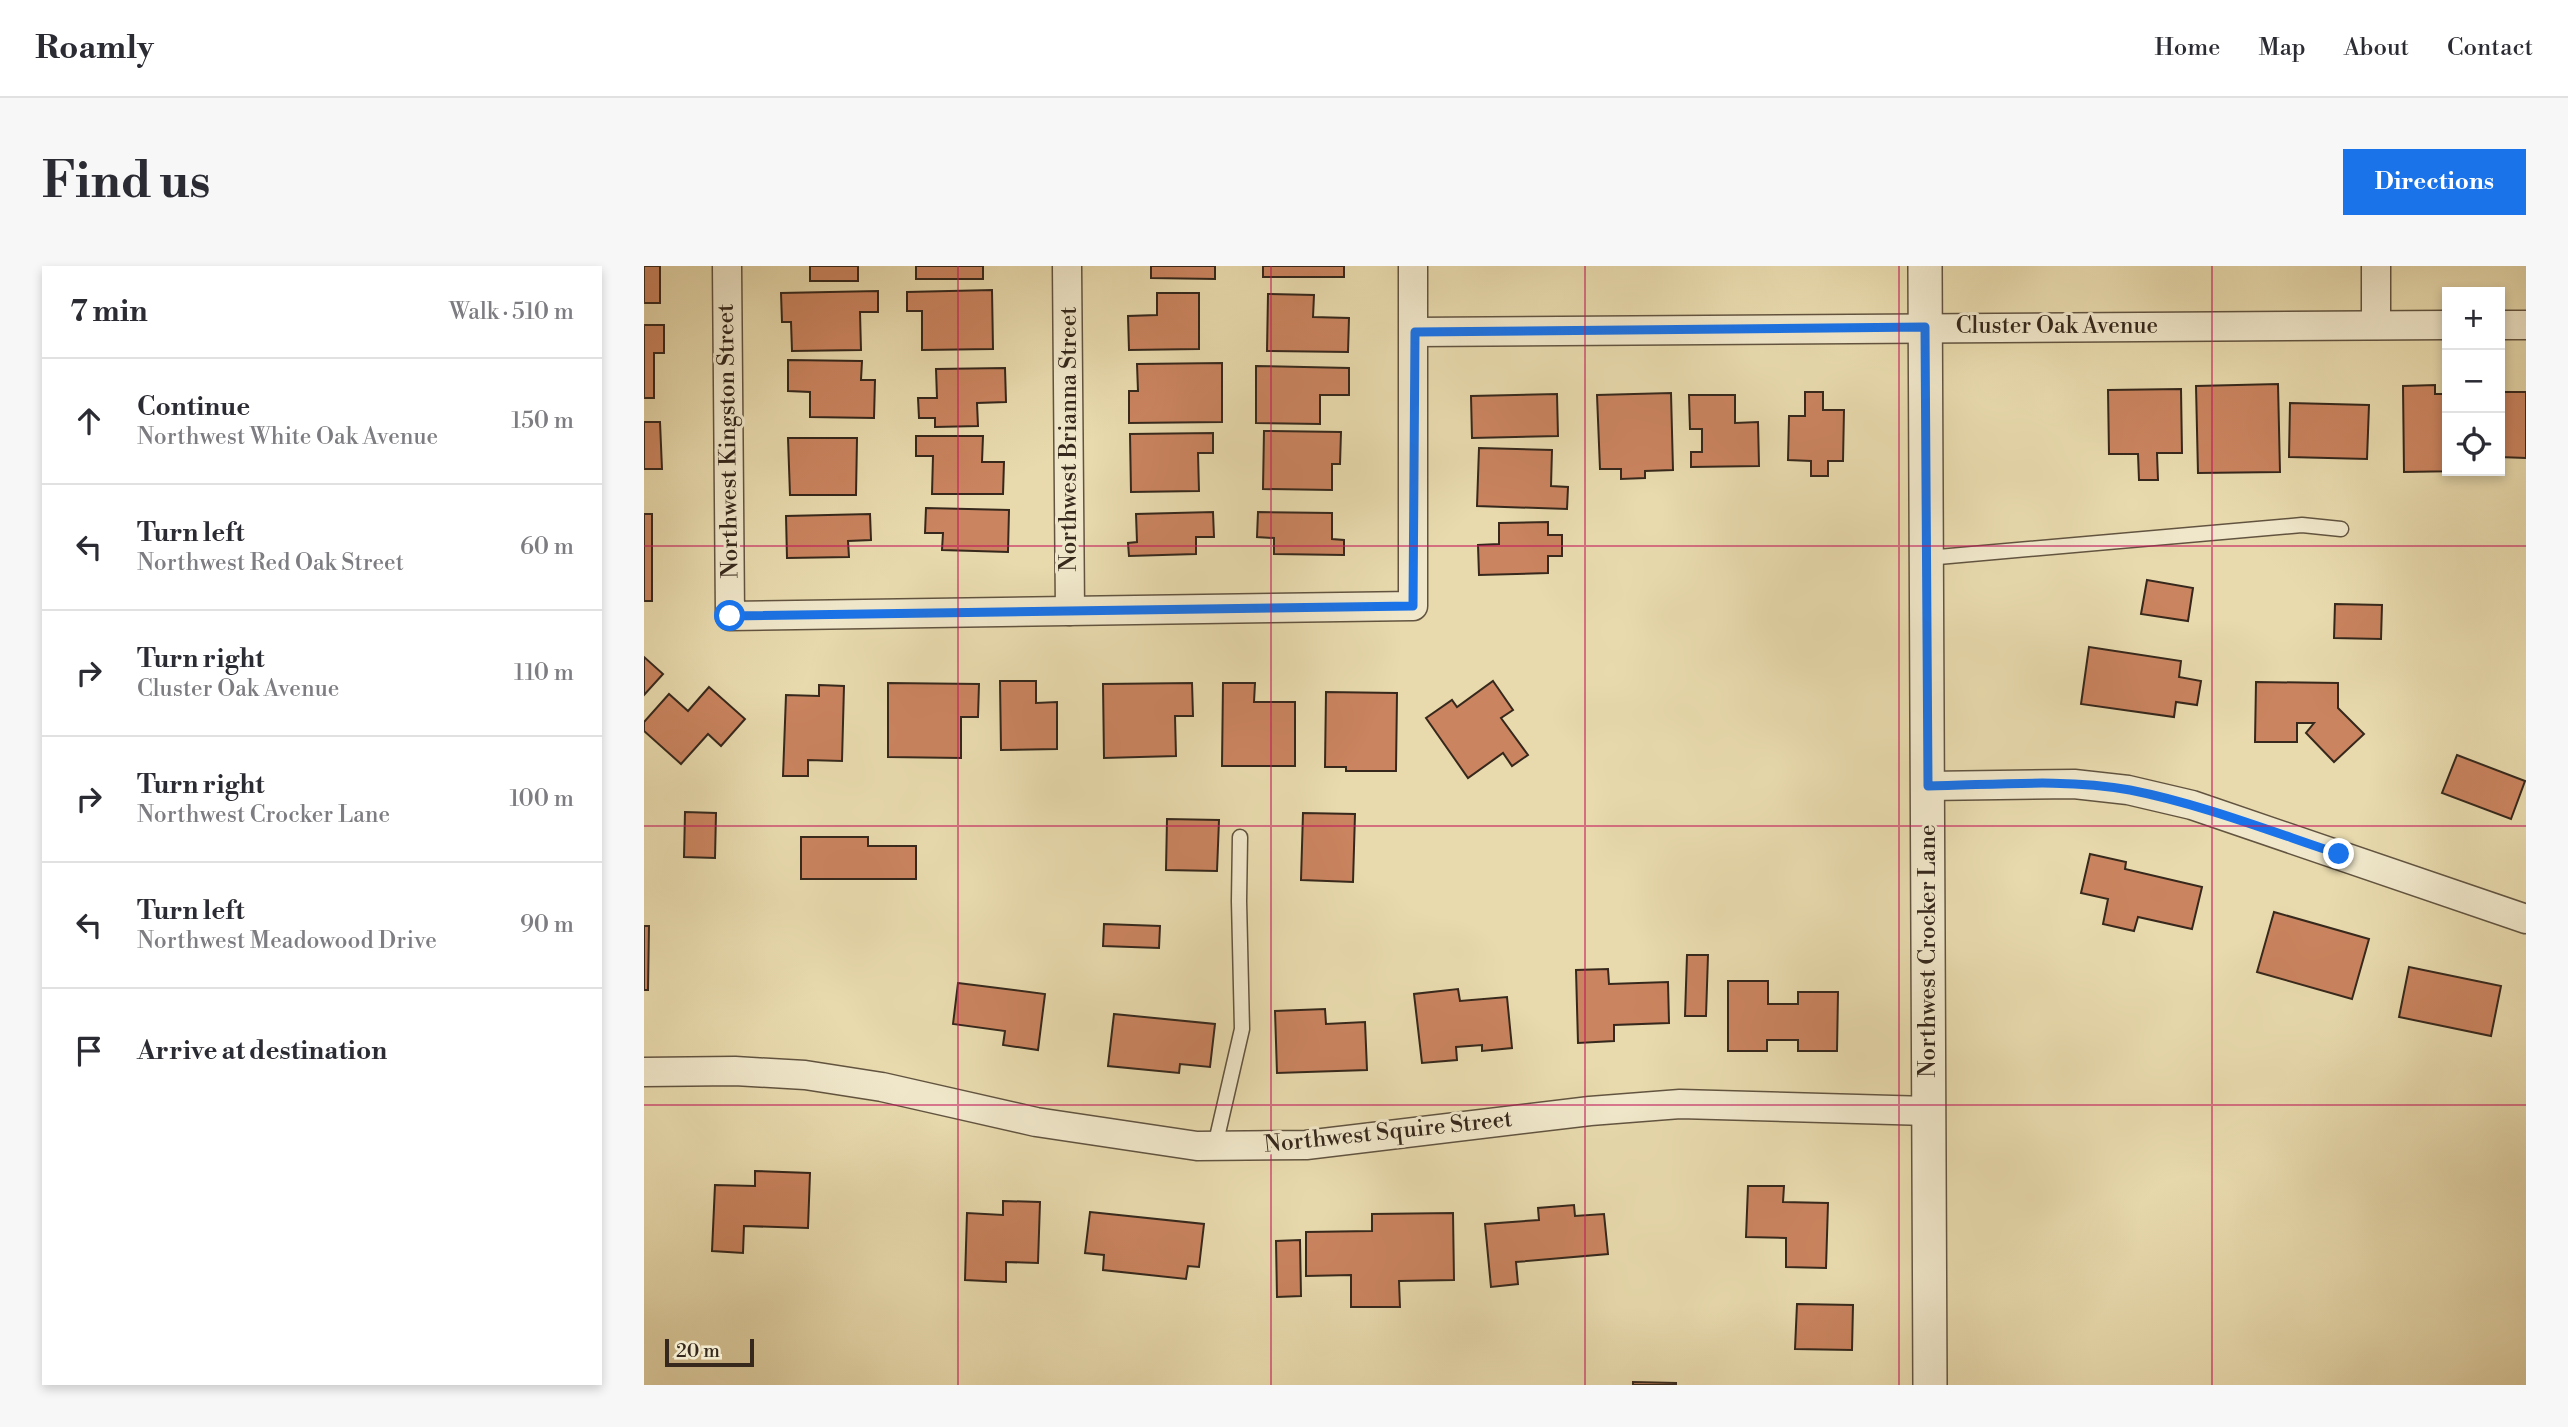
<!DOCTYPE html>
<meta charset="utf-8">
<style>
body{margin:0;font-family:"Libre Bodoni",serif;background:#f7f7f7;color:#2b2b33}
.controls{position:absolute;right:21px;top:21px;display:grid;overflow:hidden;border-radius:0px;box-shadow:0 4px 10px #0003}
.controls button{width:63px;height:63px;display:grid;place-items:center;padding:0;border:0;border-bottom:2px solid #e1e1e2;background:#fff;color:#2b2b33;font:35px sans-serif}
.scale{position:absolute;left:21px;bottom:18px;width:89px;box-sizing:border-box;padding-left:7px;border:4px solid #36281c;border-top:0;font-size:19px;line-height:24px;white-space:nowrap;color:#36281c;-webkit-text-stroke:5px #f0e7ca;paint-order:stroke}
.stop{position:absolute;width:21px;height:21px;margin:-16px;border:5px solid #1a73e8;border-radius:50%;background:#fff}
.stop.end{background:#1a73e8;border-color:#fff;box-shadow:0 2px 7px #0008}
.list{margin:0;padding:0;list-style:none}
h2{display:flex;justify-content:space-between;align-items:center;height:91px;margin:0;padding:0 28px;font-size:30px}
h2 small{font-size:23px;font-weight:400;color:#7c7c81}
.list li{display:grid;grid-template-columns:46px 1fr auto;gap:21px;align-items:center;box-sizing:border-box;height:126px;padding:0 28px;border-top:2px solid #e1e1e2}
.list b{display:block;font-size:26px;white-space:nowrap}
.list p{margin:0;font-size:23px;white-space:nowrap;color:#7c7c81}
.list em{font-size:23px;font-style:normal;color:#7c7c81}
.icon{flex:none;width:38px;height:38px;fill:none;stroke:currentColor;stroke-width:2;stroke-linecap:round;stroke-linejoin:round}
.map{position:relative;flex:none;width:1882px;height:1119px;overflow:hidden;border-radius:0px}
header{display:flex;align-items:center;gap:42px;box-sizing:border-box;height:98px;padding:0 35px;background:#fff;border-bottom:2px solid #e1e1e2}
header strong{font-size:33px}
nav{display:flex;gap:38px;margin-inline-start:auto;font-size:24px}
.intro{display:flex;align-items:center;justify-content:space-between;box-sizing:border-box;height:168px;padding:0 42px}
h1{margin:0;font-size:49px}
.button{padding:18px 32px;border-radius:0px;background:#1a73e8;color:#fff;font-size:24px;font-weight:700}
main{display:flex;gap:42px;padding:0 42px}
aside{flex:1;background:#fff;border-radius:0px;box-shadow:0 4px 10px #0003}
.map>svg:first-child{display:block}
.building{fill:#ca845f;stroke:#36281c;stroke-width:2}
.lines{fill:none;stroke-linecap:round;stroke-linejoin:round}
.service-casing{stroke:#625440;stroke-width:17}
.minor-casing{stroke:#625440;stroke-width:31}
.tertiary-casing{stroke:#625440;stroke-width:36}
.service{stroke:#f0e7ca;stroke-width:14}
.minor{stroke:#f0e7ca;stroke-width:28}
.tertiary{stroke:#f0e7ca;stroke-width:33}
.route{stroke:#1a73e8;stroke-width:9}
.grid{fill:none;stroke:#c2185b;stroke-width:2;stroke-opacity:0.55}
.labels{text-anchor:middle;dominant-baseline:central;stroke-width:6;stroke-linejoin:round;paint-order:stroke}
.street-label{font-size:23px;fill:#36281c;stroke:#f0e7ca}
</style>
<header>
<strong>Roamly</strong>
<nav><a>Home</a><a>Map</a><a>About</a><a>Contact</a></nav>
</header>
<div class="intro"><h1>Find us</h1><a class="button">Directions</a></div>
<main>
<aside>
<h2>7 min<small>Walk · 510 m</small></h2>
<ul class="list">
<li><svg class="icon" aria-label="ahead" viewBox="0 0 24 24"><path d="M12 20V5M6 11l6-6 6 6"/></svg><div><b>Continue</b><p>Northwest White Oak Avenue</p></div><em>150 m</em></li>
<li><svg class="icon" aria-label="left" viewBox="0 0 24 24"><path d="M17 20v-9H6M10 6l-5 5 5 5"/></svg><div><b>Turn left</b><p>Northwest Red Oak Street</p></div><em>60 m</em></li>
<li><svg class="icon" aria-label="right" viewBox="0 0 24 24"><path d="M7 20v-9h11M14 6l5 5-5 5"/></svg><div><b>Turn right</b><p>Cluster Oak Avenue</p></div><em>110 m</em></li>
<li><svg class="icon" aria-label="right" viewBox="0 0 24 24"><path d="M7 20v-9h11M14 6l5 5-5 5"/></svg><div><b>Turn right</b><p>Northwest Crocker Lane</p></div><em>100 m</em></li>
<li><svg class="icon" aria-label="left" viewBox="0 0 24 24"><path d="M17 20v-9H6M10 6l-5 5 5 5"/></svg><div><b>Turn left</b><p>Northwest Meadowood Drive</p></div><em>90 m</em></li>
<li><svg class="icon" aria-label="arrive" viewBox="0 0 24 24"><path d="M6 21V4h12l-3 4 3 4H6"/></svg><div><b>Arrive at destination</b></div></li>
</ul>
</aside>
<div class="map">
<svg width="1882" height="1119" viewBox="0 0 1882 1119">
<rect width="100%" height="100%" fill="#e8daad"/>
<filter id="stains"><feTurbulence type="fractalNoise" baseFrequency=".00286" numOctaves="4"/><feColorMatrix values="0 0 0 0 .2 0 0 0 0 .09 0 0 0 0 .02 0 0 0 .5 -.17"/></filter>
<radialGradient id="worn" r=".72"><stop offset=".6" stop-color="#630" stop-opacity="0"/><stop offset="1" stop-color="#630" stop-opacity=".3"/></radialGradient>
<g class="building">
<rect x="0" y="0" width="16" height="37"/>
<rect x="166" y="0" width="48" height="15"/>
<rect x="272" y="0" width="67" height="13"/>
<path d="M507,0h64v13l-64,-1z"/>
<rect x="619" y="0" width="81" height="11"/>
<path d="M348,24l1,59 -71,1v-39h-15v-19z"/>
<path d="M234,25v21h-18l1,38 -69,1 -1,-29h-9l-1,-29z"/>
<path d="M513,27h42v56l-70,1 -1,-34 29,-1z"/>
<path d="M624,28l46,1 -1,22 36,1 -1,34 -81,-1z"/>
<path d="M0,59h20v28h-10v45h-10z"/>
<path d="M144,94l74,1 -1,19h14l-1,38 -64,-1v-25l-22,-1z"/>
<path d="M578,97v59l-93,1v-32h9l-1,-27z"/>
<path d="M612,100l93,2v27h-29v29l-64,-1z"/>
<path d="M361,102l1,34 -29,1 1,23 -43,1v-9h-16l-1,-20h19l-1,-29z"/>
<path d="M1634,118l2,88 -82,1 -2,-87z"/>
<path d="M1791,119v9h12v77h15l-58,1 -1,-86z"/>
<path d="M1537,123l1,64h-25l1,27h-19l-1,-26h-29l-1,-64z"/>
<path d="M1161,126h18v18h21l-1,51h-15v15h-17v-15l-23,-1 1,-44h16z"/>
<path d="M1856,126h26v66l-26,-1z"/>
<path d="M1027,127l2,77 -28,1v7l-24,1v-10h-21l-3,-74z"/>
<path d="M913,128l1,42 -86,2 -1,-42z"/>
<path d="M1045,129h46v28l23,-1 1,44 -68,1v-15h11v-23h-12z"/>
<path d="M1646,137l79,2 -2,54 -78,-2z"/>
<path d="M0,156h16l2,47h-18z"/>
<path d="M620,165l77,1 -1,32h-8v26l-69,-1z"/>
<path d="M569,167v20h-15l1,38 -68,1 -1,-58z"/>
<path d="M272,170h67l-1,26h22l-1,32h-71l1,-38h-17z"/>
<path d="M144,172h69l-1,57h-66z"/>
<path d="M835,182l73,2 -1,36 17,1 -1,22 -90,-3z"/>
<path d="M282,242l83,2 -1,42 -66,-2 1,-17h-18z"/>
<path d="M569,246l1,25h-18v17l-67,2 -1,-13 9,-1 -1,-28z"/>
<path d="M614,246l74,1v26l12,1v15l-70,-1v-16l-17,-1z"/>
<rect x="0" y="248" width="8" height="87"/>
<path d="M226,248l1,26 -23,1 1,16 -62,1 -1,-42z"/>
<path d="M904,256v13h14v21h-14v17l-69,2 -1,-30 21,-1v-21z"/>
<path d="M1503,314l46,8 -5,33 -47,-7z"/>
<path d="M1691,338l47,1 -1,34 -47,-1z"/>
<path d="M1445,381l92,14 -2,16 22,4 -4,24 -21,-3 -2,15 -93,-13z"/>
<path d="M0,391l19,17 -19,21z"/>
<path d="M356,415h36v22l21,-1v47l-56,1z"/>
<path d="M849,415l20,29 -12,8 27,37 -16,11 -9,-13 -35,25 -42,-60 26,-18 5,7z"/>
<path d="M1612,416l82,1v25l26,26 -30,28 -28,-29 8,-10h-17v19h-42z"/>
<path d="M244,417l91,1 -1,33h-17v41l-73,-1z"/>
<path d="M548,417l1,33h-18l1,40 -72,2 -1,-74z"/>
<path d="M579,417h32l-1,19h41v64h-73z"/>
<path d="M175,419l25,1 -2,75 -34,-1v16h-25l3,-81 33,1z"/>
<path d="M65,421l36,32 -24,27 -13,-12 -27,30 -37,-33v-9l25,-28 19,17z"/>
<path d="M682,426l71,1 -1,78h-50v-4h-21z"/>
<path d="M1813,489l68,26 -14,38 -69,-26z"/>
<path d="M41,546l31,1 -1,45 -31,-1z"/>
<path d="M659,547l52,1 -2,68 -52,-2z"/>
<path d="M523,553l52,1 -2,51 -51,-1z"/>
<path d="M157,571h67v9h48v33h-115z"/>
<path d="M1446,588l36,8 -1,7 77,18 -10,42 -54,-12 -4,14 -31,-7 5,-25 -27,-6z"/>
<path d="M1630,646l95,27 -17,60 -95,-27z"/>
<path d="M460,658l56,2 -1,22 -56,-2z"/>
<path d="M0,660h5l-1,64h-4z"/>
<path d="M1043,689h21l-2,61h-21z"/>
<path d="M1765,701l92,19 -10,50 -92,-19z"/>
<path d="M964,703l1,15 59,-2 1,41 -55,2v16l-36,2 -2,-73z"/>
<path d="M1084,715h40v23h30v-12h40l-1,59h-39v-11h-31v11h-39z"/>
<path d="M314,717l87,11 -7,56 -35,-5 2,-14 -52,-7z"/>
<path d="M814,723l2,12 47,-4 5,51 -30,3v-6l-26,2 1,13 -35,3 -8,-69z"/>
<path d="M681,743l1,15 39,-2 2,48 -90,3 -2,-62z"/>
<path d="M470,748l101,10 -5,43 -30,-3 -1,9 -71,-7z"/>
<path d="M111,905l55,2 -2,55 -64,-2 -1,27 -31,-2 3,-66 40,1z"/>
<path d="M1104,920h36l-1,16 45,1 -2,65 -40,-1v-29l-40,-1z"/>
<path d="M359,935l37,1 -2,61 -32,-1v20l-41,-2 2,-67 36,2z"/>
<path d="M930,939l1,11 29,-2 4,40 -92,8 2,22 -27,3 -6,-63 54,-4 -1,-12z"/>
<path d="M446,946l114,12 -5,43 -11,-1 -2,13 -83,-9 1,-15 -19,-2z"/>
<path d="M809,947l1,67 -55,1 1,26h-49v-32l-45,1v-44l66,-1v-17z"/>
<path d="M656,974l1,56 -24,1 -1,-56z"/>
<path d="M1153,1038l56,1 -1,45 -57,-1z"/>
<path d="M989,1116l43,1v2h-43z"/>
</g>
<g class="lines">
<g class="service-casing">
<g id="service">
<path d="M1283,292l375,-33 39,4"/>
<path d="M571,880l27,-117 -3,-128 1,-64"/>
</g>
</g>
<g class="minor-casing">
<g id="minor">
<path d="M83,0l3,350 683,-10v-340"/>
<path d="M423,0l3,345"/>
<path d="M1732,0v59"/>
<path d="M1856,59h26"/>
<path d="M771,66l1032,-7"/>
<path d="M1284,520l146,-2 54,6 64,15 334,114"/>
<path d="M0,806l91,-1 70,4 77,12 154,35 161,24 109,-1 284,-34 90,-7 248,7"/>
</g>
</g>
<g class="tertiary-casing">
<path id="tertiary" d="M1281,0l5,1119"/>
</g>
<use href="#service" class="service"/>
<use href="#minor" class="minor"/>
<use href="#tertiary" class="tertiary"/>
</g>
<g class="lines">
<path class="route" d="M86,350l683,-10 2,-274 510,-5 3,459c66,-1 136,-8 202,4 71,14 140,41 209,64"/>
</g>
<path class="grid" d="M314,0v1119M627,0v1119M941,0v1119M1255,0v1119M1568,0v1119M0,280h1882M0,560h1882M0,839h1882"/>
<g class="labels">
<g class="street-label">
<text x="1413" y="60">Cluster Oak Avenue</text>
<text transform="translate(425 173) rotate(-90)">Northwest Brianna Street</text>
<text transform="translate(84 175) rotate(-91)">Northwest Kingston Street</text>
<text transform="translate(1284 685) rotate(-90)">Northwest Crocker Lane</text>
<text transform="translate(744 866) rotate(-6)">Northwest Squire Street</text>
</g>
</g>
<rect width="100%" height="100%" filter="url(#stains)"/>
<rect width="100%" height="100%" fill="url(#worn)"/>
</svg>
<div class="controls">
<button>+</button>
<button>−</button>
<button><svg class="icon" aria-label="locate" viewBox="0 0 24 24"><circle cx="12" cy="12" r="6"/><path d="M12 2v4M12 18v4M2 12h4M18 12h4"/></svg></button>
</div>
<div class="scale">20 m</div>
<div class="stop" style="left:86px;top:350px"></div>
<div class="stop end" style="left:1695px;top:588px"></div>
</div>
</main>
